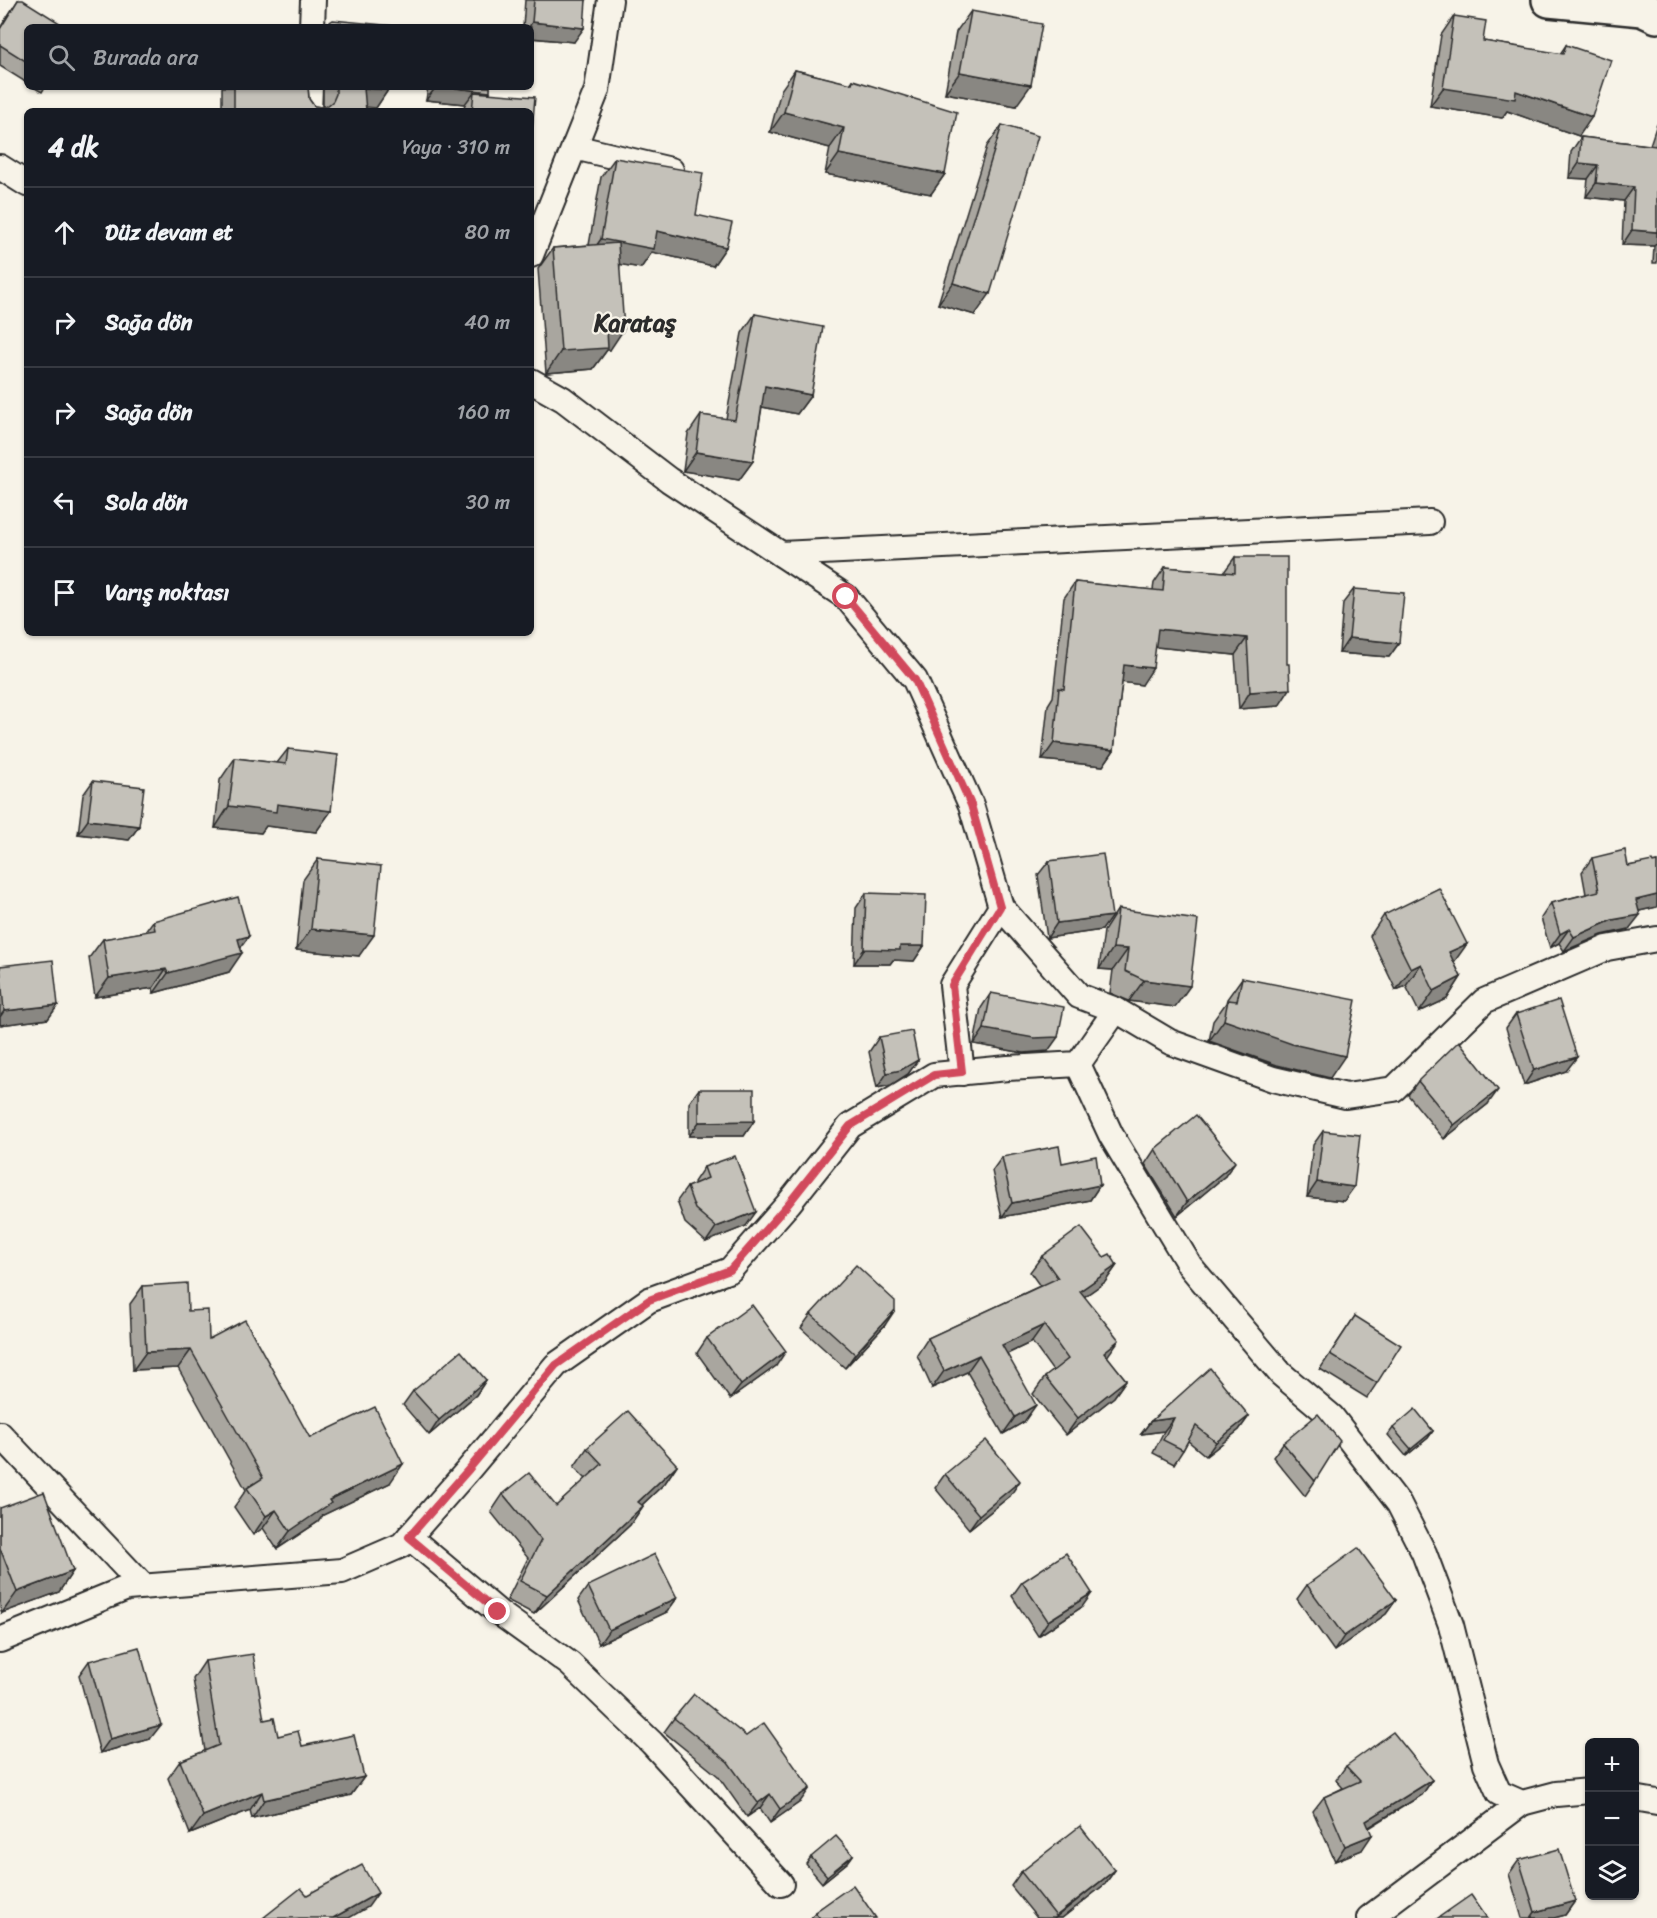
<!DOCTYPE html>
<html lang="tr">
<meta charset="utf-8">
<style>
body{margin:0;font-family:Sriracha,sans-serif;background:#242831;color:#f1f3f6}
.controls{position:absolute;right:18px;bottom:18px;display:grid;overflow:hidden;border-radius:9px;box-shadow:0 2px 4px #0004}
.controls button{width:54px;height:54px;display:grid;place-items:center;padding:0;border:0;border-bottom:2px solid #363941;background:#171b24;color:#f1f3f6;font:30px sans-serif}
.stop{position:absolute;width:18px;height:18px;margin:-14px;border:4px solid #d1495b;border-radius:50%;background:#fff}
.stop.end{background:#d1495b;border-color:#fff;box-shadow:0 2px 6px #0008}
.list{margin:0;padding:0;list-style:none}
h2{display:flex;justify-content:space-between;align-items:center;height:78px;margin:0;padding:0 24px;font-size:26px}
h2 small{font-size:20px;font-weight:400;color:#9ea1a6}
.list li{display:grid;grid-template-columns:39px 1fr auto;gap:18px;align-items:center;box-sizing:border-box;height:90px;padding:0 24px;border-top:2px solid #363941}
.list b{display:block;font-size:22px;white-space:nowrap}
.list em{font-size:20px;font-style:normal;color:#9ea1a6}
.icon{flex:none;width:33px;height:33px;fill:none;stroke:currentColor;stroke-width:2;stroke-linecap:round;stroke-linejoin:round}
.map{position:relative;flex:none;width:1657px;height:1918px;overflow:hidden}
.search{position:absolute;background:#171b24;box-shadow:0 2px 4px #0004;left:24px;top:24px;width:510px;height:66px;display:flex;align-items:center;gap:15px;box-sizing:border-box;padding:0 21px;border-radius:9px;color:#9ea1a6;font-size:22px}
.panel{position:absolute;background:#171b24;box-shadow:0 2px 4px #0004;left:24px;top:108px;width:510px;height:528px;border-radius:9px}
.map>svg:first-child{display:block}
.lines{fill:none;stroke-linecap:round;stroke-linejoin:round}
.street-casing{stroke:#2b2b2b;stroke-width:28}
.secondary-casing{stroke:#2b2b2b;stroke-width:38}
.street{stroke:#f7f3e8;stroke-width:24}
.secondary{stroke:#f7f3e8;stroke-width:33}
.wall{fill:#a9a69f;stroke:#2b2b2b;stroke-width:1.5}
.shaded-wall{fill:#898782;stroke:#2b2b2b;stroke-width:1.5}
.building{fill:#c4c1b9;stroke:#2b2b2b;stroke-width:1.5}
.route{stroke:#d1495b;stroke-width:8}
.labels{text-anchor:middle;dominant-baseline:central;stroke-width:4.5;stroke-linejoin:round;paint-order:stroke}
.quarter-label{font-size:24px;font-weight:bold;fill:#2b2b2b;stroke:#f7f3e8}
</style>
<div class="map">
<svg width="1657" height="1918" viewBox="0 0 1657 1918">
<rect width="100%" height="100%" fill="#f7f3e8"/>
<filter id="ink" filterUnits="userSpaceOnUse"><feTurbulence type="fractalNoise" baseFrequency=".0167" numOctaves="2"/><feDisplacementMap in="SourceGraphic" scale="12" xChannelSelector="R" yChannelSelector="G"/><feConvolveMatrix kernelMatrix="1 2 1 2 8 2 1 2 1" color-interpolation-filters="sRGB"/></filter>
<g filter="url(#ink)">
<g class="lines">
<g class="street-casing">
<g id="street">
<path d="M312,27l1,-27"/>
<path d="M309,111l1,-24"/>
<path d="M574,147l97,23"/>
<path d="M0,167l27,17"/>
<path d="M531,255l66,-165 13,-90"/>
<path d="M531,381l32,18 106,81 177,117 69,83 56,125 30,102 78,89 37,14 54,32 103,37 73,17 48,-7 90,-88 123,-53 50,-9"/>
<path d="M781,554l649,-32"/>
<path d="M1078,1064l33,71 79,131 91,108 51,43 67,87 25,49 27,72 35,139 13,29 23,10 34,-9 34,-3"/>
<path d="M962,1073l-10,-88 49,-78"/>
<path d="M0,1434l143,152"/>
<path d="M409,1537l89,75 72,52 82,79 129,141"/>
<path d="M0,1640l127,-52 215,-17 60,-26 67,-76 87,-104 93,-65 81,-30 59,-67 61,-77 84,-51 74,-7 70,-4 38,-54"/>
<path d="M1634,1798l23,4"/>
<path d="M1369,1918l153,-115"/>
</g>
</g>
<g class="secondary-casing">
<path id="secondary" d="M1549,0l93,9 15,7"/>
</g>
<use href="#street" class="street"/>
<use href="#secondary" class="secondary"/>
</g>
<g class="wall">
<path d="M18,0l9,27v56l-27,-17v-38z"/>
<path d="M525,0h61l-12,42 -43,-4v-11h-8z"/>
<path d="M971,11l45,95 -71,-13 11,-61z"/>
<path d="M1454,16l29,25 77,13 6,-9 13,91 -72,-25 -5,7 -72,-12 11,-71z"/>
<path d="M795,70l55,14 3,-4 92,94 -14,20 -106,-20 5,-26 -60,-16 11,-42z"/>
<path d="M33,87h12l-3,5z"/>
<path d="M222,87h86l1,12 5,7 7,1h2v-20h65v3l-12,18 -10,-1v4h-144z"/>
<path d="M428,87h62l-1,6 42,18h-68l2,-7 -39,-4z"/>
<path d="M1657,124v139h-4l1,-17 -32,-1 2,-44 -38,-4 2,-18 -19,-1 2,-26 10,-15 69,8z"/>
<path d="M1002,125l-27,190 -37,-11 49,-158z"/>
<path d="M615,158l81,57 30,32 -13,19 -61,-14 -11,16 -21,-4 -10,86h-3l-14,19 -47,4 -8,-104 15,-21 36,-3 12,-68z"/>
<path d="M755,314l56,81 -14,19 -35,-7 -9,54 -14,19 -56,-9 5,-37 13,-19 25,4 16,-86z"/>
<path d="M1235,557l44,149 -40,3 -4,-54 -79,-8 -14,38 -20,-3 -8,68 -11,16 -61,-6 6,-55 5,-8 11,-99 11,-16 78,8 1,-7 11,-16 59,5z"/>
<path d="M1354,589l45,54 -10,14 -50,-4 4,-50z"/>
<path d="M288,749l43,62 -15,21 -50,-6 -5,7 -46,-5 5,-48 15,-22 42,5z"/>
<path d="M93,781l46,45 -10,14 -51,-6 5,-39z"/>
<path d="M1592,858l36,8 29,-4v45l-18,4 -10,18 -27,6 -38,16 -5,-8 -9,5 -9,-30 10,-15 35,-9 -4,-22z"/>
<path d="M318,859l41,97 -63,-6 7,-70z"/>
<path d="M1049,861l53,69 -55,8 -9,-63z"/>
<path d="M866,893l58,53 -10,15 -21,-1 -3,4h-36l2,-56z"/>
<path d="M1118,909l57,98 -46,-6 -19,-8 3,-23 -14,-1 5,-38z"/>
<path d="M1384,915l70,47 7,15 -14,22 -28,13 -13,-26 -10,4 -26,-54z"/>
<path d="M153,921l88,27 -12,24 -75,21 -1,-5 -58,9 -6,-39 14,-19 42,-7z"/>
<path d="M0,966l58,39 -10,14 -48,6z"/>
<path d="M1242,978l88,100 -53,-13 -68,-24 4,-20 13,-18 1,-4z"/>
<path d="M991,993l57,58 -24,2 -50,-9 7,-36z"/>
<path d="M1516,1014l50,57 -42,14 -18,-57z"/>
<path d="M879,1037l39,23 -10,14 -17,11 -14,3 -8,-36z"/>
<path d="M1418,1081l70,23 -44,35 -36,-44z"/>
<path d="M699,1089l55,32 -10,15h-55v-33z"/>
<path d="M1323,1131l21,70 -37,-4 6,-52z"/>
<path d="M1155,1149l70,27 -48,40 -32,-52z"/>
<path d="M1002,1157l60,6 38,22 -10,15 -88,17 -10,-46z"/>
<path d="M704,1167l42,59 -40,16 -21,-19 -8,-22 10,-14 8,-3 -1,-2z"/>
<path d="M1042,1256l62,1 13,8 -12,17 -21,15 23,60 19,23 -12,17 -48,38 -33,-41 12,-17 8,-6 -21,-29 -25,12 17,68 -21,12 -36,-62 -35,16 -15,-33 11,-17 112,-52 -10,-14z"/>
<path d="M143,1286l45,25 21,28 101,99 80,45 -67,32 -5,7 -41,27 -14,-21 -10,7 -19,-28 12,-17 -68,-122 -45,2 -3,-66z"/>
<path d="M811,1314l74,11 -40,43 -44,-40z"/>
<path d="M1355,1316l22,67 -10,15 -47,-29z"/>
<path d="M707,1338l69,28 -46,33 -33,-46z"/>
<path d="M486,1380l-10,15 -47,40 -26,-30 10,-14z"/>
<path d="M1249,1416l-10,14 -33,26 -18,-15 -5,9 -9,14 -21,-11 11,-22 -23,3 10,-13z"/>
<path d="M1393,1428l40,3 -5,7 -22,18 -18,-21z"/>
<path d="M1283,1443l32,38 -10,15 -32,-39z"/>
<path d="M587,1448l90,17 -12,18 -23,22 1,1 -13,19 -96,89 -27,-14 21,-42 -37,-46 12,-18 53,12 30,-27 -12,-12z"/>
<path d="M945,1474l65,22 -41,33 -34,-41z"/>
<path d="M0,1508l73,63 -14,21 -57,21 -2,-5z"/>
<path d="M1022,1582l60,25 -44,29 -26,-40z"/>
<path d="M1307,1585l89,15 -10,14 -52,37 -37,-52z"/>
<path d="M588,1586l89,12 -10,14 -68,32 -21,-44z"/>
<path d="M89,1661l61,78 -50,14 -21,-78z"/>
<path d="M205,1661l59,59 14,16 24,10 62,31 -13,18 -99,23 -2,-8 -60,24 -22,-56 12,-17 25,-10 -12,-72z"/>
<path d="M674,1718l126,84 -30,21 -10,-15 -13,9 -29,-41 -54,-44z"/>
<path d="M1346,1766l86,14 -10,15 -53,33 -7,22 -27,11 -22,-50 11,-14 19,-9 -7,-8z"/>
<path d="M853,1855l-5,7 -26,21 -16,-19 5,-7z"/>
<path d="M1519,1860l56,41 -10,14 -11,3h-32l-13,-44z"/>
<path d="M1115,1870l-10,14 -43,34h-25l-26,-32 10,-14z"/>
<path d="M815,1912l61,6h-65z"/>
</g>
<g class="shaded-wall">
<path d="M532,22l52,6 -10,14 -43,-4v-11h-2z"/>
<path d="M960,72l71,13 -15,21 -71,-13z"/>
<path d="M436,87h11l43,5 -10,14 -6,-14 -9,12 -39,-4z"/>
<path d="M364,88l24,2 -12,18 -24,-2z"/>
<path d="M1443,88l73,3 76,26 -13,19 -72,-25 -5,7 -72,-12z"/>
<path d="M784,112l60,16 -14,20 -60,-16z"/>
<path d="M839,154l106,20 -14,20 -106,-20z"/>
<path d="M1579,163l19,2 -10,14 -19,-1z"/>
<path d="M1596,183l38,4 -10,14 -38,-4z"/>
<path d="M1632,230l25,2v11l-3,3 -32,-1z"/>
<path d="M657,231l69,16 -13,19 -61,-14 -11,16 -54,-9 14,-20z"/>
<path d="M953,283l37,11 -15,21 -37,-11z"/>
<path d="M624,329l-14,21h-3l-14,19 -47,4 15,-22 46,-21z"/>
<path d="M765,386l46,9 -14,19 -45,-9z"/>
<path d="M696,452l57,9 -14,19 -56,-9z"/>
<path d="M1158,629l89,9 -12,17 -89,-9z"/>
<path d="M1349,638l50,5 -10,14 -50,-4z"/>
<path d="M1124,665l29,3 -11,17 -30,-4z"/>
<path d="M1290,689l-11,17 -40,3 11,-17z"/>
<path d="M1054,743l60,7 -11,16 -61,-6z"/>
<path d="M277,804l54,7 -15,21 -50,-6 -5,7 -46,-5 14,-22z"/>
<path d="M88,820l51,6 -10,14 -51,-6z"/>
<path d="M1657,895v12l-31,7 10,-14z"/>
<path d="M1640,915l-11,14 -27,6 -38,16 10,-14 38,-17z"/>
<path d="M1112,916l-10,14 -55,8 10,-15z"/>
<path d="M311,929l63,6 -15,21 -63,-6z"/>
<path d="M1569,929l-10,14 -9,5 10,-14z"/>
<path d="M249,936l-13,18 6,-1 -13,19 -75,21 14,-20 70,-34z"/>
<path d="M1467,944l-15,21 -3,-13z"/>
<path d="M900,946h24l-10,15 -21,-1 -3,4h-36l10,-15z"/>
<path d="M1113,948l15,1 -15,21 -14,-1z"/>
<path d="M1421,964l-15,22 -10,4 15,-21z"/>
<path d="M166,969l-13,19 -58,9 14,-19z"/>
<path d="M1461,977l-14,22 -28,13 15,-21z"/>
<path d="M1144,980l46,6 -15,21 -46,-6z"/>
<path d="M58,1005l-10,14 -48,6v-8l4,-6z"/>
<path d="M1224,1020l121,36 -15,22 -53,-13 -68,-24z"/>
<path d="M984,1029l74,8 -10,14 -24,2 -50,-9z"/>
<path d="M1577,1057l-11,14 -42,14 10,-15z"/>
<path d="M918,1060l-10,14 -17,11 -14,3 10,-15z"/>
<path d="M1498,1090l-10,14 -44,35 10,-14z"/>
<path d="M754,1121l-10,15h-55l10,-14z"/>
<path d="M1235,1162l-10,14 -48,40 10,-14z"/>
<path d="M1317,1182l37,5 -10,14 -37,-4z"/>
<path d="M1100,1185l-10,15 -88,17 10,-14z"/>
<path d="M756,1212l-10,14 -40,16 10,-15z"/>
<path d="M1117,1265l-12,17 -37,26 12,-17z"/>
<path d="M895,1310l-10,15 -40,43 10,-14z"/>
<path d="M1044,1325l-12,17 -42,20 12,-17z"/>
<path d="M1119,1340l-12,17 -3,-5z"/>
<path d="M191,1350l-13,18 -45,2 13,-18z"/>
<path d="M786,1351l-10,15 -46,33 11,-14z"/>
<path d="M979,1355l-12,17 -35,16 12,-17z"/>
<path d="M486,1380l-10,15 -47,40 10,-15z"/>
<path d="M1126,1380l-12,17 -48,38 12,-17z"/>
<path d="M1036,1405l-12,17 -21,12 12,-17z"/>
<path d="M1249,1416l-10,14 -33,26 10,-14z"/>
<path d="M1174,1418l-10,13 -23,3 10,-13z"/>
<path d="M1433,1431l-5,7 -22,18 5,-7z"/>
<path d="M403,1464l-13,19 -67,32 -5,7 -41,27 13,-18 39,-31z"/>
<path d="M677,1465l-12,18 -39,37 12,-18z"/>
<path d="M1020,1481l-10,15 -41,33 10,-14z"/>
<path d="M643,1506l-13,19 -96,89 13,-19z"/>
<path d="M276,1510l-13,18 -10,7 13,-19z"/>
<path d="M73,1571l-14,21 -57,21 15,-21z"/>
<path d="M1092,1593l-10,14 -44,29 10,-15z"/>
<path d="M677,1598l-10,14 -68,32 10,-14z"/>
<path d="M1396,1600l-10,14 -52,37 10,-15z"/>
<path d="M161,1725l-11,14 -50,14 10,-14z"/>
<path d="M364,1777l-13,18 -99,23 12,-18z"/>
<path d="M1432,1780l-10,15 -66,40 10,-14z"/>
<path d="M810,1788l-10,14 -30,21 10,-14z"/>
<path d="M262,1792l-12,18 -60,24 13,-18z"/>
<path d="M770,1794l-10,14 -13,9 11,-14z"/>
<path d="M1372,1835l-10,15 -27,11 10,-15z"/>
<path d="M853,1855l-5,7 -26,21 5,-7z"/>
<path d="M1115,1870l-10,14 -43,34h-7z"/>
<path d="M378,1893l-10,14 -19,11h-16z"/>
<path d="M1575,1901l-10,14 -11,3h-23l4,-6z"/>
</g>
<g class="building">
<path d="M18,0h5l43,27h-39v35l-27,-17v-16z"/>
<path d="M534,0h52l-2,28 -52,-6z"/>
<path d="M971,11l71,13 -11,61 -71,-13z"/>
<path d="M1454,16l32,5 -3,20 80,13 3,-9 45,15 -19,57 -76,-26 -1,8 -72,-11z"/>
<path d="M333,20l61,6v1h-64v-5z"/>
<path d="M795,70l57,14 1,-4 104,32 -12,62 -106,-20 5,-26 -60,-16z"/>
<path d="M234,87h74l1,12 5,7 7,1 6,-1 6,-5 3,-7v-7h52v3l-24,-2 2,23h-132z"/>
<path d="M447,87h43v5z"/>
<path d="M474,92l61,5 -4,45v-31h-59z"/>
<path d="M1002,125l36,11 -48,158 -37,-11z"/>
<path d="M1581,137l75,9 1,-5v91l-25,-2 2,-43 -38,-4 2,-18 -19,-2z"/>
<path d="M615,158l88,15 -7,42 36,8 -6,24 -69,-16 -3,18 -53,-10z"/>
<path d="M618,243l6,86 -17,1 1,18 -47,3 -8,-103z"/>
<path d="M755,314l68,13 -12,68 -46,-9 -12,75 -57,-9 5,-37 34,5z"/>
<path d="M1235,557h52v107h2l1,25 -40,3 -3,-54 -89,-9 -5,39 -29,-3 -10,85 -60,-7 5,-55 5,1 11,-107 88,9 2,-24 70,6z"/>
<path d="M1354,589l50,4 -5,50 -50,-5z"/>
<path d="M288,749l50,6 -7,56 -54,-7 -1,8 -47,-6 6,-48 51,6z"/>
<path d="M93,781l51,6 -5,39 -51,-6z"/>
<path d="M1625,850l3,16 24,-5 1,2 4,-1v33l-21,5 4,15 -28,5 -38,17 -5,-8 -9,5 -9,-31 48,-12 -7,-33z"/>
<path d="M1103,854l9,62 -55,7 -8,-62z"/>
<path d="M318,859l63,7 -7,69 -63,-6z"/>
<path d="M1439,888l28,56 -18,8 12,25 -27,14 -13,-27 -10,5 -27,-54z"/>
<path d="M866,893l60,2 -2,51h-24v4l-36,-1z"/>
<path d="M238,897l11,39 -11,3 4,14 -74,20 -2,-4 -57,9 -6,-39 52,-9 -2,-9z"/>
<path d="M1118,909l80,11 -8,66 -46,-6 -19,-9 3,-22 -15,-1z"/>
<path d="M53,960l5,45 -54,6 -4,-45z"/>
<path d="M1242,978l114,22 -11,56 -53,-12 -68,-24 4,-20 9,1z"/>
<path d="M991,993l73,14 -6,30 -24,1 -50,-9z"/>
<path d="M1559,1000l18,57 -43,13 -18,-56z"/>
<path d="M912,1031l6,29 -17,10 -14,3 -8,-36z"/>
<path d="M1459,1041l39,49 -44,35 -36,-44z"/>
<path d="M699,1089h55v32l-55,1z"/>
<path d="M1196,1115l39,47 -48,40 -32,-53z"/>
<path d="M1323,1131l37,4 -6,52 -37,-5z"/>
<path d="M1059,1146l3,17 34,-7 4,29 -88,18 -10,-46z"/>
<path d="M735,1156l21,56 -40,15 -21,-18 -8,-22 21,-9 -4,-11z"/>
<path d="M1081,1227l23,30 6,-3 7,11 -37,26 39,49 -15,12 22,28 -48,38 -33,-41 23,-18 -24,-34 -42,20 34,60 -21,12 -36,-62 -35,16 -16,-33 130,-60 -16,-22z"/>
<path d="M856,1265l39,36v9l-40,44 -44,-40z"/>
<path d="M187,1283l1,28 20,-1 1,29 36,-19 65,118 65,-31 28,57 -74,36 2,3 -41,28 -14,-21 -10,6 -19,-28 16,-10 -72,-128 -45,2 -3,-66z"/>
<path d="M752,1305l34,46 -45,34 -34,-47z"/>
<path d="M1355,1316l46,29 -24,38 -47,-29z"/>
<path d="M461,1351l25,29 -47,40 -26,-29z"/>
<path d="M1210,1368l39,48 -33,26 -20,-16 -13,24 -20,-10 11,-22 -23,3z"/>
<path d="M1415,1409l18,22 -22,18 -18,-21z"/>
<path d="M628,1411l49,54 -39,37 5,4 -96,89 -27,-14 21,-41 -38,-46 26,-21 27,33 46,-42 -15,-16z"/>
<path d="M1318,1414l22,27 -25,40 -32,-38z"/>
<path d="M986,1440l34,41 -41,34 -34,-41z"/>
<path d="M44,1492l29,79 -56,21 -17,-44v-40z"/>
<path d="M1358,1548l38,52 -52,36 -37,-51z"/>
<path d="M1066,1553l26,40 -44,28 -26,-39z"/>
<path d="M655,1554l22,44 -68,32 -21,-44z"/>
<path d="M139,1647l22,78 -51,14 -21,-78z"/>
<path d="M253,1654l11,66 10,-2 4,18 20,-5 4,15 52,-11 10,42 -100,23 -2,-8 -59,24 -23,-55 39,-16 -14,-84z"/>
<path d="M694,1694l52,42 18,-13 46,65 -30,21 -10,-15 -12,9 -30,-41 -54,-44z"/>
<path d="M1393,1732l39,48 -66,41 6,14 -27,11 -21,-49 36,-16 -14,-15z"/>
<path d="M1080,1826l35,44 -59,46 -35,-44z"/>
<path d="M836,1836l17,19 -26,21 -16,-19z"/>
<path d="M1559,1849l16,52 -40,11 -16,-52z"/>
<path d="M362,1865l16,28 -45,25h-70l38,-30 6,7z"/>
<path d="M853,1885l23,33h-56l-5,-6z"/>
<path d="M1471,1895l16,23h-49z"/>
</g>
</g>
<g class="lines" filter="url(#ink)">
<path class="route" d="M498,1612l-89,-75 60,-68 87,-104 93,-65 81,-30 59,-67 61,-77 84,-51 28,-3 -10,-87 48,-78 -29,-102 -56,-125 -69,-83"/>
</g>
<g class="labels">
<g class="quarter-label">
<text x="635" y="323">Karataş</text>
</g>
</g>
</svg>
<div class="controls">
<button>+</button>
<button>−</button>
<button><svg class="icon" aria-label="layers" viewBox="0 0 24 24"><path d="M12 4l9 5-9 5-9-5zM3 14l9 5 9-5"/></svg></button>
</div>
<div class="stop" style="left:846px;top:597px"></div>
<div class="stop end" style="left:498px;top:1612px"></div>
<div class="search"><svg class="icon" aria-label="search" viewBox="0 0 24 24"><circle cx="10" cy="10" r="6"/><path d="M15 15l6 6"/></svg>Burada ara</div>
<section class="panel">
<h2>4 dk<small>Yaya · 310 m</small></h2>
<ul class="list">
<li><svg class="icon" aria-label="ahead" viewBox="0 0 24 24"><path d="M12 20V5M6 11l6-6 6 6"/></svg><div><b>Düz devam et</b></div><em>80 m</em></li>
<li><svg class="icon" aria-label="right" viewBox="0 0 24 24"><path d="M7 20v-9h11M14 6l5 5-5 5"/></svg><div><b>Sağa dön</b></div><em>40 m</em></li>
<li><svg class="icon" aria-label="right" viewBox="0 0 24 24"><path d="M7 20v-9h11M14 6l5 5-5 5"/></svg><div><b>Sağa dön</b></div><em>160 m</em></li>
<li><svg class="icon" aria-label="left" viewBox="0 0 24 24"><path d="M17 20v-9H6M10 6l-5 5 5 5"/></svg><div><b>Sola dön</b></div><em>30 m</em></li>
<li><svg class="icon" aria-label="arrive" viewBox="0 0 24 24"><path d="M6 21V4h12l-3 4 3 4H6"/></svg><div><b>Varış noktası</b></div></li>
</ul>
</section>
</div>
